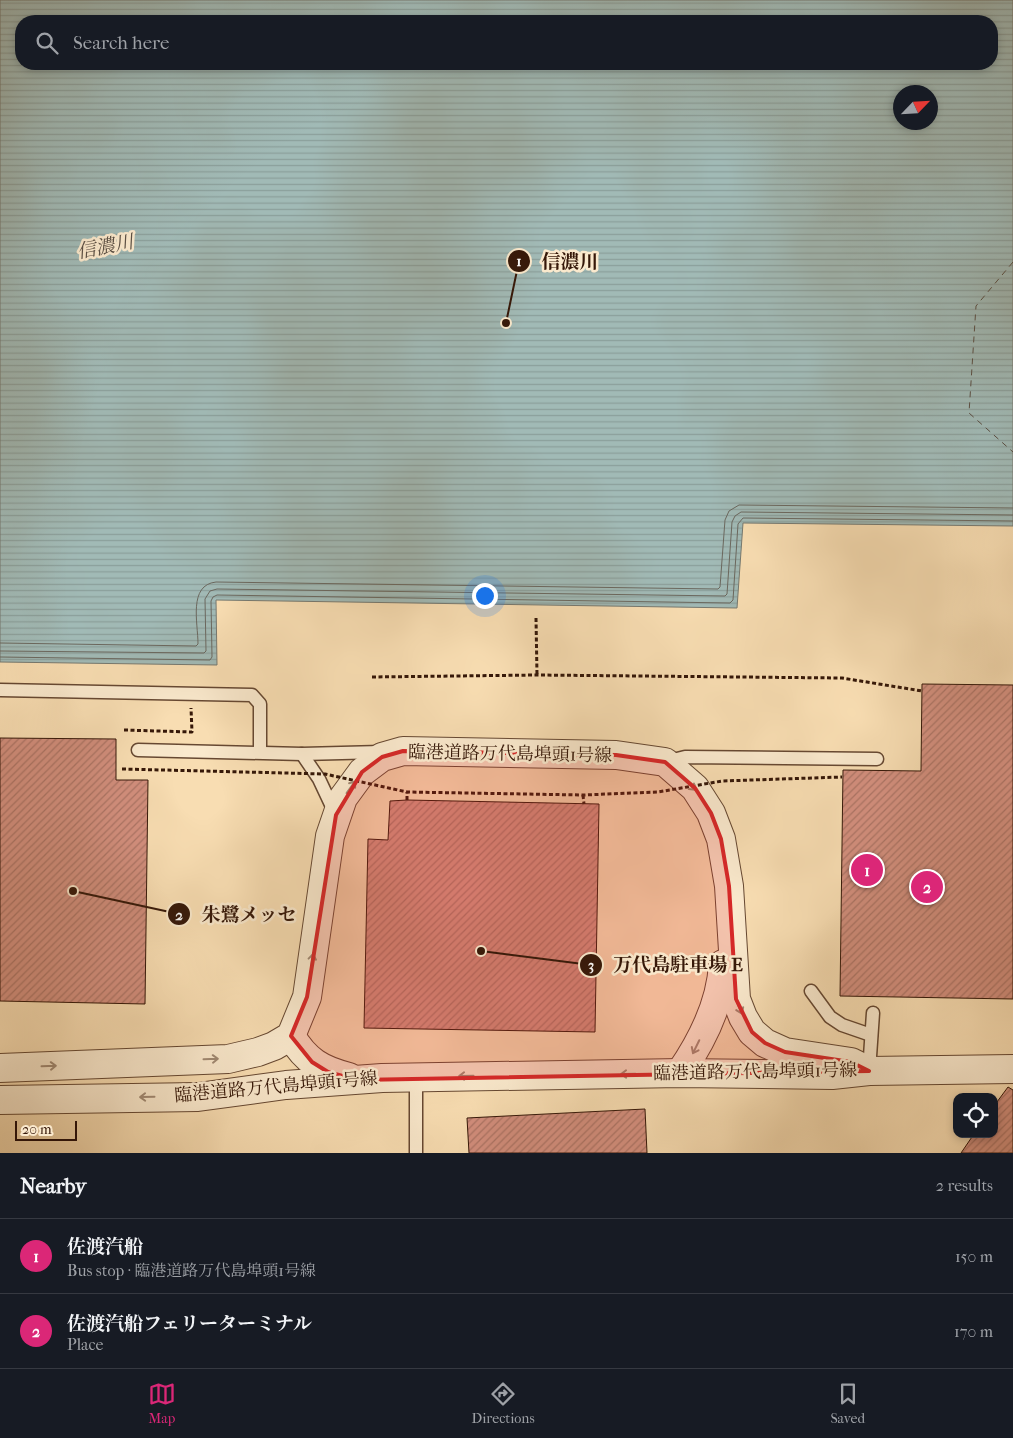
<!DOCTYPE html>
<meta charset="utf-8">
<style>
body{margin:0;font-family:"IM FELL French Canon","Noto Serif JP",serif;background:#20242c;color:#f1f3f6}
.controls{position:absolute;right:15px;bottom:15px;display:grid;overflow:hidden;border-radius:10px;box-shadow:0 2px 8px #0003}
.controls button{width:45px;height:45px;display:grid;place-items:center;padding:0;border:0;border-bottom:1px solid #363941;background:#171b24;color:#f1f3f6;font:25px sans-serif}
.compass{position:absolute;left:893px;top:85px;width:45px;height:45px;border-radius:50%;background:#171b24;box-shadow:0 2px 8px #0003;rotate:65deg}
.scale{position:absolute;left:15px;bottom:12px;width:62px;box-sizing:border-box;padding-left:5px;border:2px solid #351708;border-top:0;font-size:14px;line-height:18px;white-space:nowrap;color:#351708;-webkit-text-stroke:4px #fae9cd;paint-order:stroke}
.you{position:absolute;left:484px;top:595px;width:18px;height:18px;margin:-12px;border:4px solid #fff;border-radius:50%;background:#1a73e8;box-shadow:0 0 0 8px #1a73e833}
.badge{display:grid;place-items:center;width:32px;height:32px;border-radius:50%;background:#db2777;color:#fff;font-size:16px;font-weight:700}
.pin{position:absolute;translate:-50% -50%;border:2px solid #fff;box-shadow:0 1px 5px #0006}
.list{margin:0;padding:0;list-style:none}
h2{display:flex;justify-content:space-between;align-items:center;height:65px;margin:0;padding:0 20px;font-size:21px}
h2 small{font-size:16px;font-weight:400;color:#9ea1a6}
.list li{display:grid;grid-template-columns:32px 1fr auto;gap:15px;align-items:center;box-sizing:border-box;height:75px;padding:0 20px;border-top:1px solid #363941}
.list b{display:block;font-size:19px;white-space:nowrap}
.list p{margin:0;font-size:16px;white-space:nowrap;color:#9ea1a6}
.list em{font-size:16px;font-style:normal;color:#9ea1a6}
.icon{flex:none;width:28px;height:28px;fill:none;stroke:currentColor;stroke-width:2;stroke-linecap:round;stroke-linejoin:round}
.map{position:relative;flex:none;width:1013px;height:1153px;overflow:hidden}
.search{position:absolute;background:#171b24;box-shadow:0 2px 8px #0003;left:15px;right:15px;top:15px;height:55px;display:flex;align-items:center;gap:12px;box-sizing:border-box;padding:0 18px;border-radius:20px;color:#9ea1a6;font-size:19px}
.sheet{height:215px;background:#171b24}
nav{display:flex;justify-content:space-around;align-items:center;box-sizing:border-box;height:70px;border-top:1px solid #363941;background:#171b24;font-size:14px;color:#9ea1a6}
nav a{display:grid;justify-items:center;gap:2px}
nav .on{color:#db2777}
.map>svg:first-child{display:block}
.water{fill:url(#water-rules);stroke:#767970;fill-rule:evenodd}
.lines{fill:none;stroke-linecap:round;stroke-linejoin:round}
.shore{stroke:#6b685f;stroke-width:1}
.ferry{stroke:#5b5045;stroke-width:1;stroke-dasharray:6 5;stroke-linecap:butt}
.building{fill:url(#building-hatch);stroke:#351708}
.service-casing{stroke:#664832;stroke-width:15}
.tertiary-casing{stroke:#664832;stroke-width:30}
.path{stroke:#351708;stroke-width:3;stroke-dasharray:4 2.5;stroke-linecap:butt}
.service{stroke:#fae9cd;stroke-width:12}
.tertiary{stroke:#fae9cd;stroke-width:28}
.path-bridge{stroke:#351708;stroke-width:3;stroke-dasharray:4 2.5;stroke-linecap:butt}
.oneway{stroke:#a18a74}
.marked{fill:#d62828;fill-opacity:0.2;stroke:#d62828;stroke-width:4;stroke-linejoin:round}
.labels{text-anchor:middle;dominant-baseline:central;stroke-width:5;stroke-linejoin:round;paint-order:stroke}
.street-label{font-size:18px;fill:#351708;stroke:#fae9cd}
.water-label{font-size:19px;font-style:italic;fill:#5b5045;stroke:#fae9cd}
.leader{fill:none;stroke:#351708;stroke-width:2}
.callout-dot{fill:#351708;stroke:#fae9cd;stroke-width:2}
.mark-label{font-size:15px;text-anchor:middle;font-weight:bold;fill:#fff}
.callout-label{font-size:19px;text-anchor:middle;font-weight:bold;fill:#351708;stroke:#fae9cd;stroke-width:5;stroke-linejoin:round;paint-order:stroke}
</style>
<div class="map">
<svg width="1013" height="1153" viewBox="0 0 1013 1153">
<defs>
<pattern id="water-rules" width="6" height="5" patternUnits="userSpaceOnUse" patternTransform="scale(1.25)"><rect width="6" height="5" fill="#a1bab6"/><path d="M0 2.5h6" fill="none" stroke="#8b9f9b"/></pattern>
<pattern id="building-hatch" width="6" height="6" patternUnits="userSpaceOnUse" patternTransform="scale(1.25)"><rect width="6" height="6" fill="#d38f7e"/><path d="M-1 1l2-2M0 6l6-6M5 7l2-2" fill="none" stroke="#ac7465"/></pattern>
</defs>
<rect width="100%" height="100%" fill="#f8ddb2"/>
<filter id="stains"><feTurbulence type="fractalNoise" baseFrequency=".004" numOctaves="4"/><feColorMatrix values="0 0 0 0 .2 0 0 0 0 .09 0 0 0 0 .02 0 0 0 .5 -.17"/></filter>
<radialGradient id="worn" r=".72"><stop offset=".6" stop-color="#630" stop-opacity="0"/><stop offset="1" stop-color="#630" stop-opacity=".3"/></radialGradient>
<path class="water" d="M0,0h1013v526l-270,-3 -6,85 -521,-8 1,65 -217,-3zM21,21h971v43h-971zM900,92h30v30h-30z"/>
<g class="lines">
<g class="shore">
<path d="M0,643l196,3 2,-2c0,-21 -10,-59 18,-62l502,7 2,-2 5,-67 4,-9 10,-6 274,3"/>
<path d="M0,651l204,2 2,-2 -1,-52 5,-8 7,-2 508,7 2,-2 5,-72 3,-6 6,-4 272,3"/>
<path d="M0,657l210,3 2,-3 -1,-56 2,-4 4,-2 513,8 3,-3 5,-76 5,-6 270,3"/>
</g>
<path class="ferry" d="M1013,262l-37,44 -7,107 44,39"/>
</g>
<g class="building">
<path d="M922,684l91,1v314l-173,-3 3,-226 78,1z"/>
<path d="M0,738l116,1v41h32l-3,224 -145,-3z"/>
<path d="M407,800l192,4 -4,228 -231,-4 4,-189 20,1 2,-39z"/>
<path d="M1008,1087l5,3v63h-52l13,-19h20v-28z"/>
<path d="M645,1109l2,44h-178l-2,-35z"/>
</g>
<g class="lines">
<g class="service-casing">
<g id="service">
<path d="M0,690l252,5 8,9v48"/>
<path d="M138,750l164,4 79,-2"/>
<path d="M302,754l17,25 16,34"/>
<path d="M665,762l20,-5 192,2"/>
<path d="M811,991l19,26 12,8 29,10"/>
<path d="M869,1071l4,-58"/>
<path d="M416,1153v-76"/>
</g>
</g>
<g class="tertiary-casing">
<g id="tertiary">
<path d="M291,1036c15,25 30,34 58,41"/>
<path d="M0,1068l228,-9 30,-7 16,-6 17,-10 16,-39 23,-161 13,-38 19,-26 20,-15 21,-6 213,4 49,7 30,26 16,25 10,26 8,47 7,113 7,18 9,15 13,11 20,9 66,10 18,9"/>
<path d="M680,1073c22,-32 41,-69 43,-109"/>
<path d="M0,1100l198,-3 88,-12 96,-7 298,-5 152,2 37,-4 144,-2"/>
</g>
</g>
<g class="path">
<path d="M536,618l1,57"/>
<path d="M372,677l165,-2 305,3 80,13"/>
<path d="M124,730l68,2 -1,-24"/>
<path d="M583,795l1,9"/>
<path d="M407,800v-8"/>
</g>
<use href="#service" class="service"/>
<use href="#tertiary" class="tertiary"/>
<path class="path-bridge" d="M122,769l203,5 82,18 176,3 75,-3 64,-11 120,-4"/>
</g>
<defs><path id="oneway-shaft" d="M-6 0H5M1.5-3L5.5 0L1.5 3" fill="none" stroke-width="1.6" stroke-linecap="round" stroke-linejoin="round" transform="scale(1.25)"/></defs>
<g class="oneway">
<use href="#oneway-shaft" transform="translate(690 785) rotate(43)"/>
<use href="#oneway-shaft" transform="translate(351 787) rotate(-54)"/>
<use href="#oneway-shaft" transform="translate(312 961) rotate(-82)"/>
<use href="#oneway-shaft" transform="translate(739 1007) rotate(68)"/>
<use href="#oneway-shaft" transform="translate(696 1047) rotate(116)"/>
<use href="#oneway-shaft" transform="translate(211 1059) rotate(-2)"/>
<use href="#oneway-shaft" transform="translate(49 1066) rotate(-2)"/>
<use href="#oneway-shaft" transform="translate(628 1074) rotate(179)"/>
<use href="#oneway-shaft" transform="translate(466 1076) rotate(179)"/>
<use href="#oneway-shaft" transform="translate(147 1097) rotate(179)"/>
</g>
<path class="marked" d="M403,751l213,4 49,7 30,26 16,25 10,26 8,47 7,113 16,33 13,11 20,9 66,10 18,9 -512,9 -29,-8 -16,-10 -21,-26 16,-39 29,-182 26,-43 20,-15z"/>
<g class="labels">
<g class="street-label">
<text transform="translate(510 754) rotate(1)">臨港道路万代島埠頭1号線</text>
<text transform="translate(755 1072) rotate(-1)">臨港道路万代島埠頭1号線</text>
<text transform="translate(276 1087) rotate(-5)">臨港道路万代島埠頭1号線</text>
</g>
<g class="water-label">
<text transform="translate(105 247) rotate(-11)">信濃川</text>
</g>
</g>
<path class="leader" d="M506 323L519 261M73 891L179 914M481 951L591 965"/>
<g class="callout-dot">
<circle cx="506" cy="323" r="5"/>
<circle cx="73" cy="891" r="5"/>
<circle cx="481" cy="951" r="5"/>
<circle cx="519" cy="261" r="12"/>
<circle cx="179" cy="914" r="12"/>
<circle cx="591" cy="965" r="12"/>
</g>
<g class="mark-label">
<text x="519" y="266">1</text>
<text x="179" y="920">2</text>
<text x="591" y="970">3</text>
</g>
<g class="callout-label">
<text x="570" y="268">信濃川</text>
<text x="249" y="921">朱鷺メッセ</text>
<text x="678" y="971">万代島駐車場 E</text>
</g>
<rect width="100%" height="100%" filter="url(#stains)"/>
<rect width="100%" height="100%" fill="url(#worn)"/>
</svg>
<div class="controls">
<button><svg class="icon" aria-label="locate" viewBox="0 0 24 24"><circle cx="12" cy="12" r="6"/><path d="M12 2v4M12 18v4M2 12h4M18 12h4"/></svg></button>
</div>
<svg class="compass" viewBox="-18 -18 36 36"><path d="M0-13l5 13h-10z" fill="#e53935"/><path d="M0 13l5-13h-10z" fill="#9ea1a6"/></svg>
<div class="scale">20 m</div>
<div class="you"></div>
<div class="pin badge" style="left:867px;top:870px">1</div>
<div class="pin badge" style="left:927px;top:887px">2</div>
<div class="search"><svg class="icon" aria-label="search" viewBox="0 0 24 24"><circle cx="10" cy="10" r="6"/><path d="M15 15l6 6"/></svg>Search here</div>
</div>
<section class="sheet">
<h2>Nearby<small>2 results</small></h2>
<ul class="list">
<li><span class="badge">1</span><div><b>佐渡汽船</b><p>Bus stop · 臨港道路万代島埠頭1号線</p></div><em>150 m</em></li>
<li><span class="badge">2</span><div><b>佐渡汽船フェリーターミナル</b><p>Place</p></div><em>170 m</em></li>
</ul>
</section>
<nav>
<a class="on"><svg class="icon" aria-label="map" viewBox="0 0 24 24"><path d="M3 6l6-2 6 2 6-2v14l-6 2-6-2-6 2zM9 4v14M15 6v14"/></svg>Map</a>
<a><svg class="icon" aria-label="directions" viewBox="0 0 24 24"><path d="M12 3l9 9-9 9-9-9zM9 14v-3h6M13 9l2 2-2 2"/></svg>Directions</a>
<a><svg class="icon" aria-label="saved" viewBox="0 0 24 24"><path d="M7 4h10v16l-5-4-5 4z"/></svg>Saved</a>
</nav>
